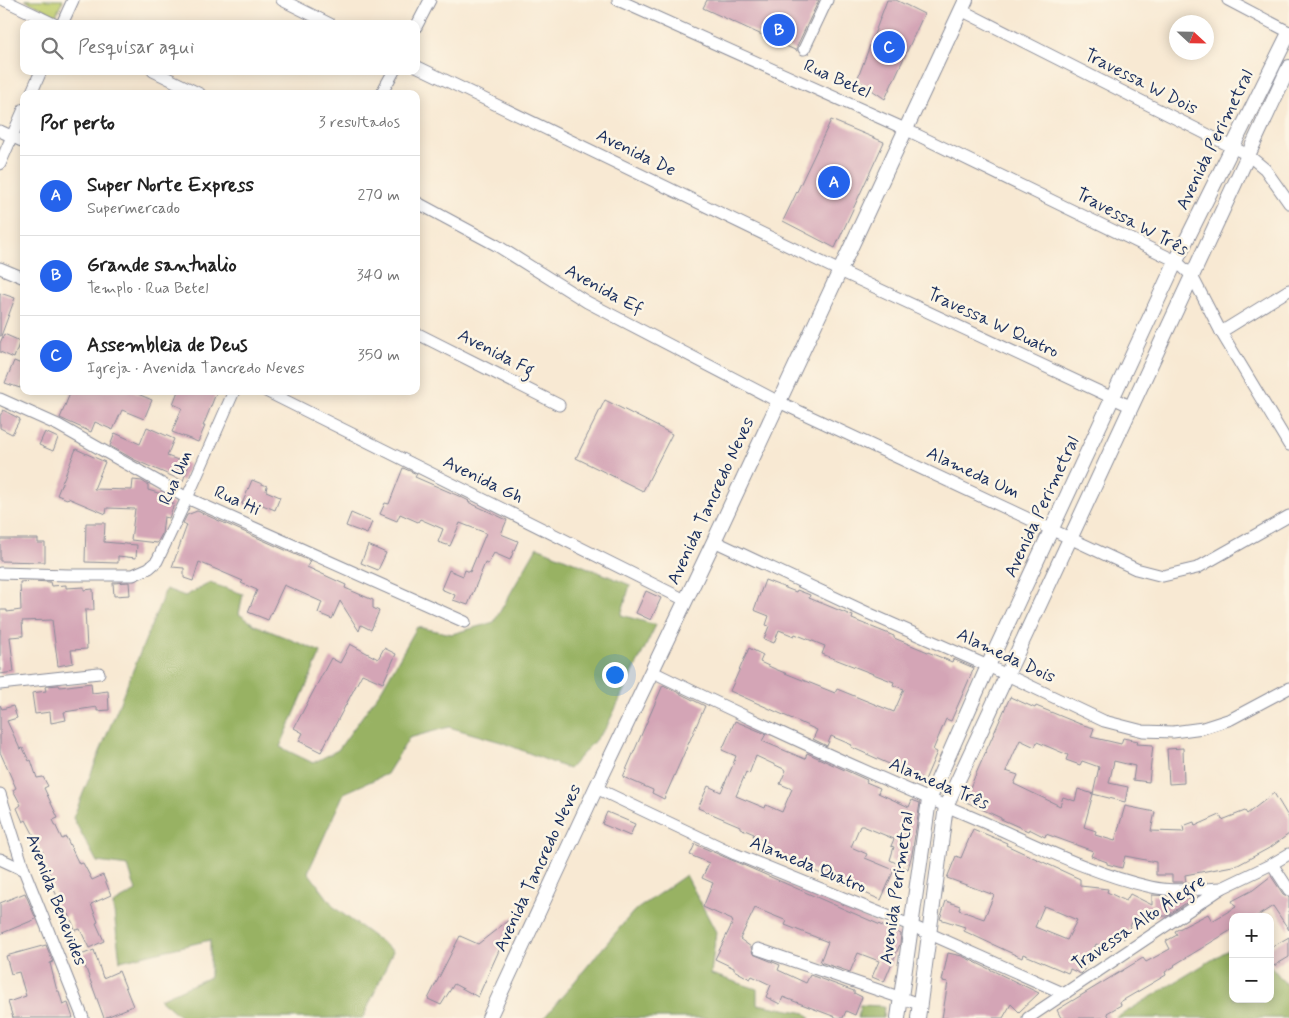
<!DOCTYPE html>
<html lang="pt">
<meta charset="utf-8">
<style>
body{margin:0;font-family:Mynerve,sans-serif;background:#f6f6f6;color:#222}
.controls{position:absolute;right:15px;bottom:15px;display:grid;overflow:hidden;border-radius:10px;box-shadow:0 2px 12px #0003}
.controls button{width:45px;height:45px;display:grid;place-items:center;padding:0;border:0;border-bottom:1px solid #e0e0e0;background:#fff;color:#222;font:25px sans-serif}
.compass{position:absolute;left:1169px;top:15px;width:45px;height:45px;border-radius:50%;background:#fff;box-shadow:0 2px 12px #0003;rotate:112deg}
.you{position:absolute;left:614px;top:674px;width:18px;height:18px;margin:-12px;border:4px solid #fff;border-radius:50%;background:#1a73e8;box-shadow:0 0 0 8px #1a73e833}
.badge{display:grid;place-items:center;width:32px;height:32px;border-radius:50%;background:#2563eb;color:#fff;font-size:16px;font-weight:700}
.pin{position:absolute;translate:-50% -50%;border:2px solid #fff;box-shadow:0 1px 5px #0006}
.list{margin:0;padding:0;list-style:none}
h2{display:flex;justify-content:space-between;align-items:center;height:65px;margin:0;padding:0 20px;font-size:21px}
h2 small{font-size:16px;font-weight:400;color:#767676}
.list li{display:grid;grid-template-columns:32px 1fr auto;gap:15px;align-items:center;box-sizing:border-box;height:80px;padding:0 20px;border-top:1px solid #e0e0e0}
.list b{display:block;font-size:19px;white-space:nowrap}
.list p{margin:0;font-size:16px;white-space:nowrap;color:#767676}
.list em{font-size:16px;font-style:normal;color:#767676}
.icon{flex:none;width:28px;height:28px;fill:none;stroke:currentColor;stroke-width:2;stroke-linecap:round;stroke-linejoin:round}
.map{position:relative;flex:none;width:1289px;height:1018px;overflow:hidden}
.search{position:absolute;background:#fff;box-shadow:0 2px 12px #0003;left:20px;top:20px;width:400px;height:55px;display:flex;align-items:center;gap:12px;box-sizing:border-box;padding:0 18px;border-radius:10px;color:#767676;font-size:19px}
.panel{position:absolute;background:#fff;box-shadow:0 2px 12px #0003;left:20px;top:90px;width:400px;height:305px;border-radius:10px}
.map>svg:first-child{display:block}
.green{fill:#c1cf71;stroke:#6e7f68}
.forest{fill:#98b263;stroke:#5a7060}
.building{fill:#d4a5b6;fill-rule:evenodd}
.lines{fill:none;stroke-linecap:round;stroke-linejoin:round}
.minor-casing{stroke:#8a8c98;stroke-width:13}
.tertiary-casing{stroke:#8a8c98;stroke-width:16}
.minor{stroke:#fff;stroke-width:11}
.tertiary{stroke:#fff;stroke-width:14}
.labels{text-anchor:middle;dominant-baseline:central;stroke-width:5;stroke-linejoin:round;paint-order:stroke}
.street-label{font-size:18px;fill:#1b2f5e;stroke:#fcf5e5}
</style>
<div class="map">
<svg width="1289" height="1018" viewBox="0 0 1289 1018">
<rect width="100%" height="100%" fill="#fcf5e5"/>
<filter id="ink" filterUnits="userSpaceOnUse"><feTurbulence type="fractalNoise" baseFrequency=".02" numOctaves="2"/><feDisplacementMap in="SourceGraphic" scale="10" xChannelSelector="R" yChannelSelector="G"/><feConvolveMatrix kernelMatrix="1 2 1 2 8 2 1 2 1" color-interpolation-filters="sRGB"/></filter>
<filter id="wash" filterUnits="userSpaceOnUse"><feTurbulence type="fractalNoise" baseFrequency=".0096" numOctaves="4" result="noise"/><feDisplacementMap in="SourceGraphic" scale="20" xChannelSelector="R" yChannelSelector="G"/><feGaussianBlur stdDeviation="1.12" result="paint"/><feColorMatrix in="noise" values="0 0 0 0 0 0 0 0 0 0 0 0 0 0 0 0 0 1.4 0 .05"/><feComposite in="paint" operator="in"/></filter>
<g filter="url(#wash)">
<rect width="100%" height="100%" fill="#f8e9d3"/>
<path class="green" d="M25,0h38l-7,15z"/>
<g class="forest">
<path d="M537,547l93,38 -9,30 35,10 -50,103 -37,41 -68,-27 -52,-15 -40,11 -22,36 -43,19 -36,79 27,36 58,43 -30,67h-181l-22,-19 50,-22v-37l-90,21 -7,-57 23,-13 -8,-25 -31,-4 -24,-44 93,-229 19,7 25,-13 33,11 -4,20 16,11 66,27 -41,95 33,16 25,-13 44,-61 35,-62 35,7 42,-12z"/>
<path d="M686,875l30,57 -5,42 46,15v15l49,9 5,5h-267l89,-106z"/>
<path d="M1233,947v52h37v-34l19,23v30h-173z"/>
<path d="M860,1005l24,1 -1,12h-25z"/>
</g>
<g id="blocks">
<g class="building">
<path d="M707,0h112l-22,46v5l-94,-43z"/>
<path d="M887,0h9l28,14 -39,85 -28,-19z"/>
<path d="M831,120l53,22 -49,106 -52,-27z"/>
<path d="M0,293l15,5 -14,38h-1z"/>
<path d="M4,334l16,7 -6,17 -14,-6v-9z"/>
<path d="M14,361l10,4v13l-4,10 -15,-5z"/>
<path d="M71,391h60l21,9 -8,19 -22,-9 -9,20 -18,-8 -4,10 -31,-14z"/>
<path d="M178,391h39l-14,35h2l-7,16 -26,-10 10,-24 -9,-4z"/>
<path d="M605,400l67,34 -29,57 -67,-33z"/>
<path d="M3,410l17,9 -8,15 -12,-6v-12z"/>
<path d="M147,427l27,12 -7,17 22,8 -6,17 -48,-21 -25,-14 5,-13 25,11z"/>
<path d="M45,432l13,6 -5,13 -14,-6z"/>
<path d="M76,449l29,13 -11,27 38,1 1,-10 9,1 6,4v5l20,6 -2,5 8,3 -5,14 -5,-1 -2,17 -5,9 -26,-3 4,-31 -28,-1 -1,6 -38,-16 -1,1 -10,-4z"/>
<path d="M403,468l14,6 -2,3 46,20 8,4 -1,1 39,18 -6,14 17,7 -8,19 -16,-7 -6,11 -3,-1 -17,42 -15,-5 2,-5 -14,-6 8,-19 14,6 2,-6 5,2 16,-39 -26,-10 -10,23 -12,-4 5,-13 -23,-10 -2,3 -18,-8 -3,7 -17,-7 5,-11 4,1z"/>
<path d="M252,480l15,6 -1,5 14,6 -5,13 -15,-6 -2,7 -16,-7z"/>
<path d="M197,511l113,50 -3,6 39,18 -1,3 28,12v8l6,3 -8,19 -10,-5 -2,6 -19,-30 -8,18 -14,-6 4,-11 -38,-17 -16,35 -20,-8 9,-22 -16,-7 2,-2 -44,-19 -6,19 -9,-3v-10l-12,-1 15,-42 -4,-2 4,-8z"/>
<path d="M351,513l21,9 -5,12 -21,-8z"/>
<path d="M86,523h19l-1,19 33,3 -1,13 -18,-2v7l-33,-1z"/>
<path d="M0,539h38v4h7v19l-45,-1z"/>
<path d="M368,545l18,8 -8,17 -17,-7z"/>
<path d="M765,580l31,12 1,-2 13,5 -1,3 44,18 -1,3 42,17v2l58,24 1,-3 21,9 -23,53 -5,-2 -13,31 4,2 -12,28 -74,-33 1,-2 -21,-9 -4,10 -14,-7 4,-9 -87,-39 19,-43 14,7 -3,7 15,7 60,24 2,-4 57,23 10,-23 -11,-4 1,-3 -13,-5 -59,-23 3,-8 -30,-12 -1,2 -15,-6 -5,13 -10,-4 5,-13 -3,-1 3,-9 -15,-6z"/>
<path d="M32,581l18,1 1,4 15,-1v3l18,-1v3l9,-1 1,21h-9l2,39 -16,1 2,13 -15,3 -6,-46 -30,1 1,15 -13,1 4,35 -14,2v-64h7v2l14,-2 -1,-28z"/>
<path d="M129,582l1,13 -16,1 -1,-13z"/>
<path d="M646,591l15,7 -10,22 -15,-7z"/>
<path d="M350,644l28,15 6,-11 12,6 -13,29 -21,-9 -41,78 -22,-11 4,-8 -9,-5 37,-70 9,5z"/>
<path d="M91,683l1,10 16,-2 1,19 -12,1v-4l-33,5 2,8 -15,3 -1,-11 -15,2 -3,-21 14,-2 -1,-4 2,-1 12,-1 1,2z"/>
<path d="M663,685l42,21 -41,93 -12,-6 1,-3 -30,-13z"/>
<path d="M1010,697l25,11 1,-2 44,18 14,4 -3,9 30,7 2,-6 15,3 -1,3 16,1 -4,37 -16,-2 2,-14 -21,-5 -5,22 19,4 -3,15 -32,-8 6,-27 -17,-6 -2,4 -14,-5 2,-5 -31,-13 -2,5 -15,-7 -14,31 12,4 -4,9 46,22 3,-9 12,4 3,-12 15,5 -9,33 12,4 -1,4 20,6 10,-35 30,6 -4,19 33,1 -1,-6 11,-4 1,4 25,-11 2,5 23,-9 2,3 27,-21 15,25v16l-18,13 -33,18 -53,10 1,7h-14v-7h-16v-13l-31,-6 -3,12 -15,-4v-2l-16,-6 2,-5 -47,-17 -1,3 -16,-8 -1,2 -27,-12v-1l-37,-17z"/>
<path d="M0,705l2,4 11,-3 4,12 -10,3 13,28 3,-1 6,13 2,-1 6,18 6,-1 5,9 -4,2 14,30 -5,2 9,19 4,-2 13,27 4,-1 9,17 11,-5 8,20 -20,9 7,18 -2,1 8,18 -15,7 -9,-19 -5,1 -6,-16 -7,4 -9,-20 4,-2 -8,-17 2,-1 -10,-24 2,-1 -17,-33 -3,2 -6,-14 4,-3 -8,-15 3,-2 -16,-36z"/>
<path d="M735,721l31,13 -4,7 43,18 2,-6 60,27 -1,2 14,6 -2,5 31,14 3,-7 8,3 -8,51 -4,15 -18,-9 4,-13 -3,-1 3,-7 -31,-13h-3l-9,21 16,7 -2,4 29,12 -13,30 -117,-51 3,-7 -14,-6 1,-2 -14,-6v-2l-42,-18 10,-22 13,6 11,-25 4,-11 -14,-6zM756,756l30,14 -6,14 12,5 -10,23 -16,-7 -1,3 -29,-12 10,-24 3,2z"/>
<path d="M1183,748l1,35 -15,1 -2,-35z"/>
<path d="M607,812l28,12 -5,12 -28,-12z"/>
<path d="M973,829l34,14 -1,2 74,34v7l28,3 -1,3 19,9 4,-7 22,11v-10l37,2v4l-22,15h-27l-3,4 -3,-2 -10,21 -6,-4 -7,15 -15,-6 -13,28 -2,2 -11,-5 -2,4 -45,-19 -1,4 -58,-27 1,-4 -25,-8 6,-18 14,5 -1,4 25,9 10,-24 -47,-17 9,-22 5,2zM1044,906l33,14 -10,20 -32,-13z"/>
<path d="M695,844l206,90 -1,10 -16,38 -12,-5 7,-16 -21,-8 -8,19 -30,-10 8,-20 -43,-17 2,-4 -32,-13 -15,31 11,8 2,7 27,11 -2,5 28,13 4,-8 44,16v2l8,4 -7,18 -9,-4 -3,7h-5l-55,-21 -3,7 -14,-7 5,-12 -19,-9 -2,3 -16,-9v-2l-19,-9 18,-37 -1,-1v-1l-29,-13 10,-24 -11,-5 7,-15 -19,-8z"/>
<path d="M1271,876l12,18 6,3v33l-16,-24 -17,11h-23v12l-59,36 1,1 -10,6 1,3 -46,27 1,3 -14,8 3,5h-49l-4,-8 86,-52 3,4 24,-13 -4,-8 11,-6 -2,-4 33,-17 4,7 24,-14 -4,-6 21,-11z"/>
<path d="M25,893l11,26 -36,15v-31z"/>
<path d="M515,915l-37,82 -24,-13 -13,21 -13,-6 32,-63 18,8z"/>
<path d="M1289,937v20l-15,9 -4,-6v-12z"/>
<path d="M46,945l7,17 -3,1 7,28h2l4,14 5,-2 5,15h-60l-5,-16 18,-6 -7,-24 -8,2 -5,-18z"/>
<path d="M94,950l9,28 16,-7 14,35 -29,12 -23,-63z"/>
<path d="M948,953l14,3 77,37 -20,19 -8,-8 -8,14h-61l6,-36 -6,-1z"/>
</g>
</g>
</g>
<g filter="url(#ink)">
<use href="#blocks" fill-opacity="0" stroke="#8a8c98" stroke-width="1"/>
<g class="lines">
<g class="minor-casing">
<g id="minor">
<path d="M4,0l50,24"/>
<path d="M282,0l48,24"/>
<path d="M618,0l287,129 271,132 16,15 29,56 68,113"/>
<path d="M1228,0l61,32"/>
<path d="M961,10l287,145 17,14 24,34"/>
<path d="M62,24l11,-24"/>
<path d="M416,27l14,-27"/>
<path d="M804,49l23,-49"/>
<path d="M416,66l424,205 292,136"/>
<path d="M153,71l47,23"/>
<path d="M31,94l10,-23"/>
<path d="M381,94l13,-23"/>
<path d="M0,131l24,11"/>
<path d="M0,164l24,-55"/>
<path d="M416,202l80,43 91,57 192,100 357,167 27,7 34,-8 92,-52"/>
<path d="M0,268l24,10"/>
<path d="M1221,332l68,-42"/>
<path d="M416,333l143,72"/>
<path d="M266,391l419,209"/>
<path d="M0,399l58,26 129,73 278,124"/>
<path d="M714,541l156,73 118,52 116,55 39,10 30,1 30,-4 28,-9 58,-31"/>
<path d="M0,573l68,2h65l16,-7 8,-7 30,-63 47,-107"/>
<path d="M653,672c108,53 217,102 328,149 55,24 111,53 170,66 23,5 48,2 71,1"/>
<path d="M0,684l99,-11"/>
<path d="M596,788l139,66 175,71 155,69"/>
<path d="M0,794l24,76 59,148"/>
<path d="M0,859l24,11"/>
<path d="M1272,864l17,26"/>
<path d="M758,949l161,55"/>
<path d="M1028,1018l194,-130 50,-24 17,-10"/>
</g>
</g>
<g class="tertiary-casing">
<g id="tertiary">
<path d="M489,1018l107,-230 118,-247 252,-541"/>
<path d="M898,1018l31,-218 59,-134 188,-405 113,-228"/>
<path d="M918,1018l28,-212 343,-739"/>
</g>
</g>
<use href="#minor" class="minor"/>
<use href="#tertiary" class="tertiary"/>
</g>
</g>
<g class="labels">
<g class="street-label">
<text transform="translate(837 79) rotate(24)">Rua Betel</text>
<text transform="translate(1141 82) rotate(27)">Travessa W Dois</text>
<text transform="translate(1215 140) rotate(-64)">Avenida Perimetral</text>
<text transform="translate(636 153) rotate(26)">Avenida De</text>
<text transform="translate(1132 222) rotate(28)">Travessa W Três</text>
<text transform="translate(604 290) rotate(29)">Avenida Ef</text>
<text transform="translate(993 323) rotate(25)">Travessa W Quatro</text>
<text transform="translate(496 353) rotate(27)">Avenida Fg</text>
<text transform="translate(973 473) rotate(25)">Alameda Um</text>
<text transform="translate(176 478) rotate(-66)">Rua Um</text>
<text transform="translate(483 480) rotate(26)">Avenida Gh</text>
<text transform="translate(237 501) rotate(24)">Rua Hi</text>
<text transform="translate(711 501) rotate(-65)">Avenida Tancredo Neves</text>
<text transform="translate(1042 507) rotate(-65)">Avenida Perimetral</text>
<text transform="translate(1006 656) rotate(25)">Alameda Dois</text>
<text transform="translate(939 784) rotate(23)">Alameda Três</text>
<text transform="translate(808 865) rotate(22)">Alameda Quatro</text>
<text transform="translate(538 868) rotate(-65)">Avenida Tancredo Neves</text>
<text transform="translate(897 888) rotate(-82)">Avenida Perimetral</text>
<text transform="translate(56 900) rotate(69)">Avenida Benevides</text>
<text transform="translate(1139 923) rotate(-34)">Travessa Alto Alegre</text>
</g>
</g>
</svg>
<div class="controls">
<button>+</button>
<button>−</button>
</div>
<svg class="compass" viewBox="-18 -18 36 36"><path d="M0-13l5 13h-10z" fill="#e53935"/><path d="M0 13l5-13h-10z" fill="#767676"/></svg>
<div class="you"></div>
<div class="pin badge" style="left:834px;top:182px">A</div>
<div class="pin badge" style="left:779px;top:30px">B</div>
<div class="pin badge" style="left:889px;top:47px">C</div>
<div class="search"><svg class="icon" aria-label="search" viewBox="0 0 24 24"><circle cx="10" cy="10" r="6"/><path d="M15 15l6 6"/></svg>Pesquisar aqui</div>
<section class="panel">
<h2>Por perto<small>3 resultados</small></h2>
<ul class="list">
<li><span class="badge">A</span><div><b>Super Norte Express</b><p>Supermercado</p></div><em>270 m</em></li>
<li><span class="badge">B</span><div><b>Grande santualio</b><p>Templo · Rua Betel</p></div><em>340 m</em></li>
<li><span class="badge">C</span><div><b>Assembleia de Deus</b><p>Igreja · Avenida Tancredo Neves</p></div><em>350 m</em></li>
</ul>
</section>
</div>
